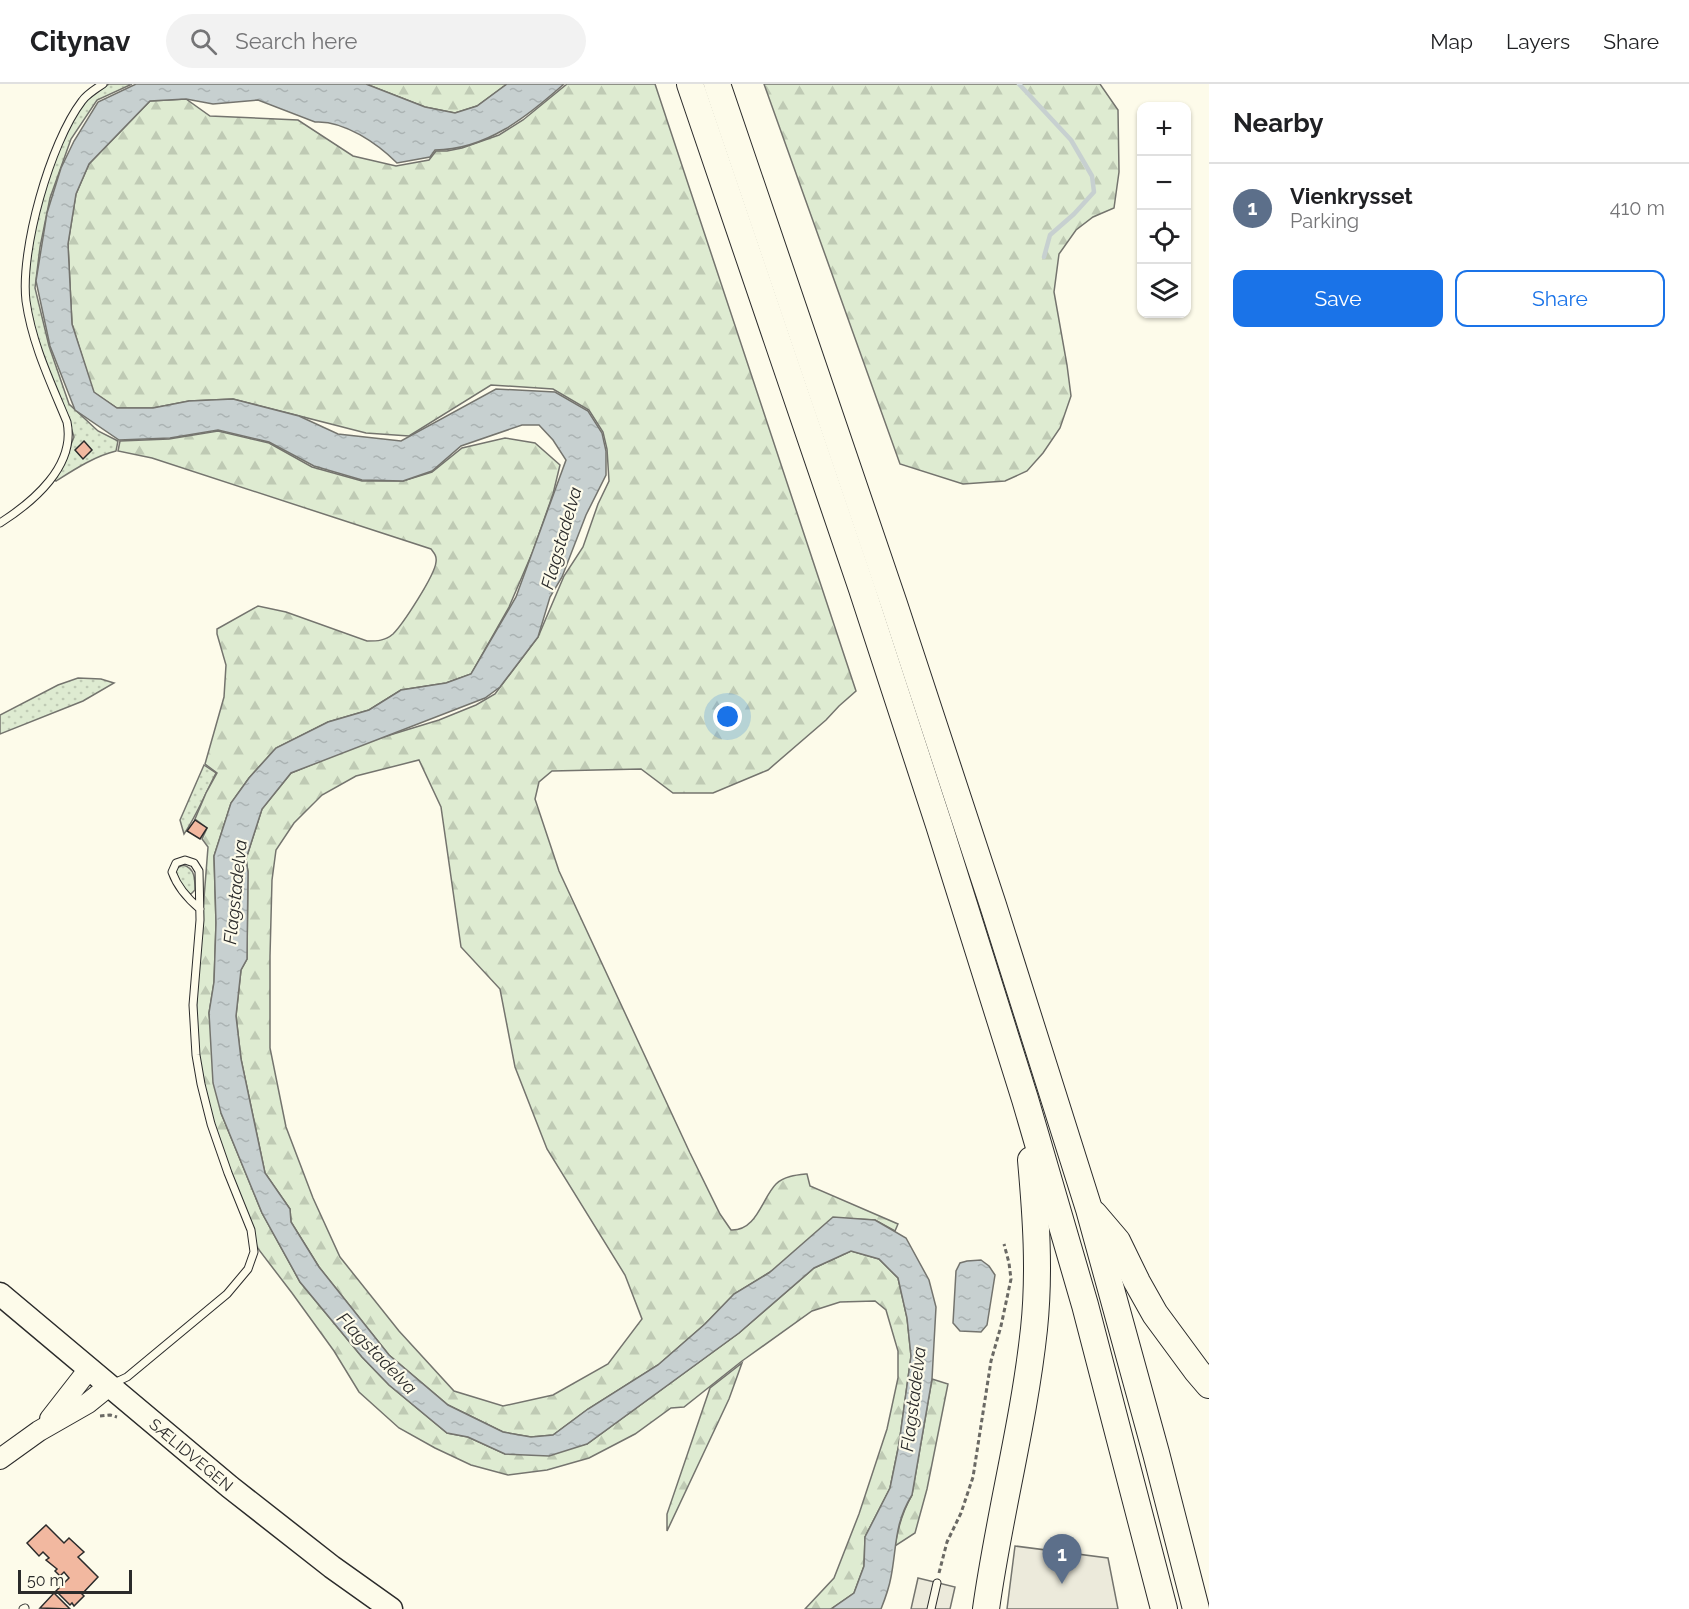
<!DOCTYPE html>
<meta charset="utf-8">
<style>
body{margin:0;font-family:Raleway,sans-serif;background:#f2f2f2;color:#202124}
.controls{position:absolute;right:18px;top:18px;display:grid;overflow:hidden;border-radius:12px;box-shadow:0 2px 4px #0004}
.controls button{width:54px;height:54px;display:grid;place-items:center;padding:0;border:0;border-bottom:2px solid #e0e0e0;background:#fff;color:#202124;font:30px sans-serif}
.scale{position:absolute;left:18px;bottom:15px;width:114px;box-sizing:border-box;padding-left:6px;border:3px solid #2b2b2b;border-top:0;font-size:16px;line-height:21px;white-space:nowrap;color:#2b2b2b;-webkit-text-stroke:4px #fdfbea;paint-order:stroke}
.you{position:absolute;left:728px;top:633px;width:21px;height:21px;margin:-15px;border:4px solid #fff;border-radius:50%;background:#1a73e8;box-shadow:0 0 0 9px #1a73e833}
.badge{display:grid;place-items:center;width:39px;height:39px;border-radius:50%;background:#1a73e8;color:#fff;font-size:20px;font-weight:700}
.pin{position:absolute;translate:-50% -50px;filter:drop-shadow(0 2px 3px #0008)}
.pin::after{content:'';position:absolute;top:32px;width:21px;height:18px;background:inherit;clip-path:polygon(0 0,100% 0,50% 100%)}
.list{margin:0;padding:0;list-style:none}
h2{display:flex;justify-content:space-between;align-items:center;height:78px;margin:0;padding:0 24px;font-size:26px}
h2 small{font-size:20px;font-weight:400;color:#757577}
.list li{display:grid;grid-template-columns:39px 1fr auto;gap:18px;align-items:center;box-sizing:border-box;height:90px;padding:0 24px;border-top:2px solid #e0e0e0}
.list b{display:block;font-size:22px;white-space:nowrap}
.list p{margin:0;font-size:20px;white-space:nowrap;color:#757577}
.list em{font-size:20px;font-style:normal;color:#757577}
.actions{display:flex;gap:12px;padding:18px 24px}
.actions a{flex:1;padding:14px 0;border:2px solid #1a73e8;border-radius:12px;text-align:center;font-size:21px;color:#1a73e8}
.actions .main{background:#1a73e8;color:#fff}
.icon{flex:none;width:33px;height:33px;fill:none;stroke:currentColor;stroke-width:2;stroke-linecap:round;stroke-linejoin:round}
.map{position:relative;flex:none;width:1209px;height:1525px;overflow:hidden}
header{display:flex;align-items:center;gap:36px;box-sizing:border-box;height:84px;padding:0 30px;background:#fff;border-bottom:2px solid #e0e0e0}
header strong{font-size:28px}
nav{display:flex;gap:33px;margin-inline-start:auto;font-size:21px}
.search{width:420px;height:54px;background:#f2f2f2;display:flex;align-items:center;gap:15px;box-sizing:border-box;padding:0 21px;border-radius:33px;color:#757577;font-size:22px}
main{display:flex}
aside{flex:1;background:#fff}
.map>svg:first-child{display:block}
.green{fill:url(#green-dots);stroke:#74746e;stroke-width:1.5}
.forest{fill:url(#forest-firs);stroke:#74746e;stroke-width:1.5;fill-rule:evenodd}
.parking{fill:#eceadb;stroke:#74746e;stroke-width:1.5}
.water{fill:url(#water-ripples);stroke:#74746e;stroke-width:1.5}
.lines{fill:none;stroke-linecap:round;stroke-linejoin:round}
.stream{stroke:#c7d0d0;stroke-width:4.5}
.building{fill:#f2b8a0;stroke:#2b2b2b;stroke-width:1.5}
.service-casing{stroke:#2b2b2b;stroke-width:9}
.secondary-casing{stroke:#2b2b2b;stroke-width:22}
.primary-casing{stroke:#2b2b2b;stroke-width:25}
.motorway-casing{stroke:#2b2b2b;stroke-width:28}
.path{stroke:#6a6964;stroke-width:3;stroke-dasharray:4.5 3;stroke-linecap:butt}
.service{stroke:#fdfbea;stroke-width:7}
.secondary{stroke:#fdfbea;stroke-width:20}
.primary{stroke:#fdfbea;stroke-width:22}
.motorway{stroke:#fdfbea;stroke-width:26}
.labels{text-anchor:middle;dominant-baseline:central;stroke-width:4.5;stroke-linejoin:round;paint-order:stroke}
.street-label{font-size:16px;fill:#2b2b2b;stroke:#fdfbea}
.water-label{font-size:18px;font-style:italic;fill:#2b2b2b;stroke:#fdfbea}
</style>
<header>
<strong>Citynav</strong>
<div class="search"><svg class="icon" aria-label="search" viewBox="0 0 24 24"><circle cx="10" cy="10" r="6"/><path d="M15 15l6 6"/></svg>Search here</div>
<nav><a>Map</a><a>Layers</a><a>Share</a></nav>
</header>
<main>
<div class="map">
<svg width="1209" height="1525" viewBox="0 0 1209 1525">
<defs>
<pattern id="green-dots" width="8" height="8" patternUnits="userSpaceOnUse" patternTransform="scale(1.5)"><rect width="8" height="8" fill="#deebd1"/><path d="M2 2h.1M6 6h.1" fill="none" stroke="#bfcab4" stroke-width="1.8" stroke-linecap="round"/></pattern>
<pattern id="forest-firs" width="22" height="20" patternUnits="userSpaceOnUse" patternTransform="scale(1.5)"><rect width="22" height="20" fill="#deebd1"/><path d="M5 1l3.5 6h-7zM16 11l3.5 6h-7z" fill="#bfcab4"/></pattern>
<pattern id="water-ripples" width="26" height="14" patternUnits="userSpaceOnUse" patternTransform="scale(1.5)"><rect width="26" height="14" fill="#c7d0d0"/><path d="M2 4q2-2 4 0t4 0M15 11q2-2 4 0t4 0" fill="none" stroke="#abb3b3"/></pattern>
</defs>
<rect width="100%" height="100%" fill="#fdfbea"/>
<g class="green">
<path d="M109,0h23l-35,16 -26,39 -21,59 -10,49 -5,41 14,58 20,58 29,27 20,10 -2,10c-21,5 -41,18 -60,30l-3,-2 11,-17 10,-25 -5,-16 -21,-43 -23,-85 9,-75 32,-90 20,-27z"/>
<path d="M78,594l23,1 13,4 -31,18 -83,33v-19l58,-30z"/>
<path d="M204,681l12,8c-11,21 -19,42 -32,61l-4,-14z"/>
<path d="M183,781c12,3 12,14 12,25l-4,4 -4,-1 -14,-19 4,-6z"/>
</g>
<g class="forest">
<path d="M366,0h141l-30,22 -22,7 -30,-6z"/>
<path d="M567,0h88l201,607 -17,15 -13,14 -58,50 -55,23h-40l-32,-24 -89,2 -13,11 -4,17 24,72 131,282 30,61 11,16c26,1 31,-32 45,-46 8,-8 21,-9 31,-10l3,12 88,38 -3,7 -20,-11 -19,-1 -122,75 -29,30 -47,41 -70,44 -35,26 -22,2 -28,-5 -55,-27 -59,-50 -70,-88 -28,-45 -1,-13 -25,-36 -24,-114 -5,-43 5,-46 6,-11 1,-87 -2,-13 16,-50 29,-36 76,-31 72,-22 37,-15 19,-11 43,-57 26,-61 19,-29 15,-43 11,-23 -2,-32 -4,-17 -14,-22 -36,-21 -62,-4 -82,51 -43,-3 -133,-34 -44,2 -36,7h-36l-24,-16 -21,-68 -4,-80 8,-50 13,-30 61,-63 36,-2 24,17 88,4 55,36 43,10 33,-6 7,-9h11l15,-3 37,-13 24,-15zM419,676l22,47 20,140 39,42 15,78 32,82 78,126 17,44 -34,45 -55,31 -50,11 -49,-15 -55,-60 -59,-74 -27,-59 -27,-71 -16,-79v-92l2,-76 4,-30 18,-27 28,-28 34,-19z"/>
<path d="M764,0h336l18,26 1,62 -5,36 -21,9 -17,13 -17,24 -5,38 13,73 4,31 -11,32 -17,25 -16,18 -22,10 -42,3 -63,-20z"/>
<path d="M218,347l51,12 43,24 50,14h41l29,-9 30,-24 43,-10 30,5 25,22 -7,29 -20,57 -24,56 -38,67 -25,9 -45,7 -32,20 -41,12 -52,26 -27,30 -18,25 -17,53 2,67 -2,59 -5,31 12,100 41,100 38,69 62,75 27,28 58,48 21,4 37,17 82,-10 152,-111 75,-65 37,-17 28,8 19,19 9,40 4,38 -12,88 -9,44 -25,49 -1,29 -10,27 -23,16h-26l29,-31 25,-64 28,-85 11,-51v-27l-12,-41 -11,-9 -35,1 -28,9 -70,50 -58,46 -13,1 -36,26 -46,24 -42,12 -39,5 -37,-10 -36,-17 -36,-20 -40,-36 -25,-41 -42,-58 -36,-47 -27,-75 -28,-87 -5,-64 1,-32 11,-141 -6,-8 5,-11 -12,-9 11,-26 11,-20 -12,-9 19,-67 2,-32 -9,-31v-5l41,-23 28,6 81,29c10,0 18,0 26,-7 10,-10 42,-59 43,-72 1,-6 -2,-9 -5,-13l-279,-91 -34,-7 2,-10 49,-2z"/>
<path d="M742,1279l-13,36 -62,132v-17l43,-126z"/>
<path d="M932,1295l16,5 -21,105 -12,44 -20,13c3,-19 7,-34 17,-51z"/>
</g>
<g class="parking">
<path d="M1015,1462l93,12 10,51h-111z"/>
<path d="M918,1494l37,9 -5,22h-39z"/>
</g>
<g class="water">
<path d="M136,0h230l59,23 30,6 22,-7 30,-22h57c-36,32 -78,66 -129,66l-5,7 -33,6c-19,-19 -53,-43 -82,-41l-57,-22 -45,4 -27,-5 -36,2 -61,63 -13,30 -8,50 4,80 22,68 23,16h36l36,-7 44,-2 66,17 39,18 63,7 95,-52 59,3 33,19 14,22 4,18v24l-20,40 -24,62 -12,20 -12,40 -38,50 -15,11 -194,75 -29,36 -16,50 2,13 -1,87 -6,11 -5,46 5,43 24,114 25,36 1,13 28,45 70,88 59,50 55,27 28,5 22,-2 35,-26 70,-44 47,-41 29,-30 35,-21 64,-56 42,3 31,18 23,42 7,27 -4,72 -20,116c-18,29 -15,51 -21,82 -2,11 -6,22 -10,32h-50l23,-16 10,-27 1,-29 25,-49 9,-44 12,-88 -4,-38 -9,-40 -19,-19 -28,-8 -37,17 -75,65 -152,111 -38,12 -44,-2 -37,-17 -21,-4 -58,-48 -27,-28 -62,-75 -38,-69 -41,-100 -8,-30 -4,-70 5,-31 2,-59 -2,-67 17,-53 18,-25 27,-30 52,-26 41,-12 32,-20 45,-7 25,-9 45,-77 50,-137 -13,-20 -14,-15h-17l-61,21 -29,25 -29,10 -41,-1 -48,-14 -45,-24 -51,-12 -48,8 -51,2 -44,-30 -25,-64 -14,-65 11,-68 14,-45 13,-27 24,-39z"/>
<path d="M981,1176l8,6 6,9 -8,50 -6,7 -21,-1 -7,-8 3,-52 4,-8 7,-2z"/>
</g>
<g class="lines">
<path class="stream" d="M1019,0l52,56 21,36 2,16 -20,22 -24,21 -6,22"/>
</g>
<g class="building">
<path d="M84,357l8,9 -9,9 -8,-9z"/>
<path d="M195,736l12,8 -7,11 -13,-8z"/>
<path d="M46,1441l18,18 5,-5 15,14 -6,5 20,20 -16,17 2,2 -10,10 -2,-3 -2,2 -14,-14 13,-13 -5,-6 -4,4 -5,-5 2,-2 -11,-9 3,-2 -6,-6 -4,4 -12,-13z"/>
<path d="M54,1509l16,16 -30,-1z"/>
</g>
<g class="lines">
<g class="service-casing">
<g id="service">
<path d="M0,439c33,-21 76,-57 67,-101 -16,-39 -35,-78 -41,-121 -6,-51 24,-158 56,-200 5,-7 13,-12 21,-17"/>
<path d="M114,1299l13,-6 100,-83 21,-25 6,-17 -3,-22 -23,-57 -17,-49 -10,-40 -5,-29 -3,-50 7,-85 -1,-49 -5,-8 -9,-3 -9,3 -4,9c5,14 16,27 28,37"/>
<path d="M23,1525l2,-1"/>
<path d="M931,1525l6,-26"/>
</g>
</g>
<g class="secondary-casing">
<g id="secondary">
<path d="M50,1335l39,-50"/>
<path d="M0,1375l39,-28 49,-28 21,-17"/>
</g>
</g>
<g class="primary-casing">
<g id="primary">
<path id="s1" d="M0,1210l230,193 102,80 59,42"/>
</g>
</g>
<g class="motorway-casing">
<g id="motorway">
<path d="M690,0l172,505 77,236 86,274 60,206 79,304"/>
<path d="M717,0l177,520 99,301 96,304 67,244 40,156"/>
<path d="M1094,1130l23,27 20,41 18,32 42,57 12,14"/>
<path d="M986,1525c13,-94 38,-186 48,-280 6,-57 2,-113 -3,-169"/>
</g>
</g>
<g class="path">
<path d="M100,1332l10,-1 7,2"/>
<path d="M939,1489l8,-31 14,-29 12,-36 18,-116 10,-35 10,-47 -2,-16 -5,-19"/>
</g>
<use href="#service" class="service"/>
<use href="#secondary" class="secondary"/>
<use href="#primary" class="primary"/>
<use href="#motorway" class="motorway"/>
</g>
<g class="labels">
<g class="street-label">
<text stroke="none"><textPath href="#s1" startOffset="250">SÆLIDVEGEN</textPath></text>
</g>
<g class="water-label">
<text transform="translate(561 454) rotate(-74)">Flagstadelva</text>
<text transform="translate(235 808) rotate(-84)">Flagstadelva</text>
<text transform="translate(377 1269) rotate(46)">Flagstadelva</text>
<text transform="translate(913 1315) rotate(-83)">Flagstadelva</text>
</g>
</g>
</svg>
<div class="controls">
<button>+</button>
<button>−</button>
<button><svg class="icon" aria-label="locate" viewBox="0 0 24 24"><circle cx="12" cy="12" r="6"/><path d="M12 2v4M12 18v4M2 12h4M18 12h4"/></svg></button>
<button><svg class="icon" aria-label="layers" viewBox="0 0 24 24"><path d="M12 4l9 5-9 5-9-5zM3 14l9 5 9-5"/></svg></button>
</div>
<div class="scale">50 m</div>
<div class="you"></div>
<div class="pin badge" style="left:1062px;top:1500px;background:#5c6f8a">1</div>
</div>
<aside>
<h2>Nearby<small></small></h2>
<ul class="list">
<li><span class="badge" style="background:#5c6f8a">1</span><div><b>Vienkrysset</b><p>Parking</p></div><em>410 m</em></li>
</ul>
<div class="actions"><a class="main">Save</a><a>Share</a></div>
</aside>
</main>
